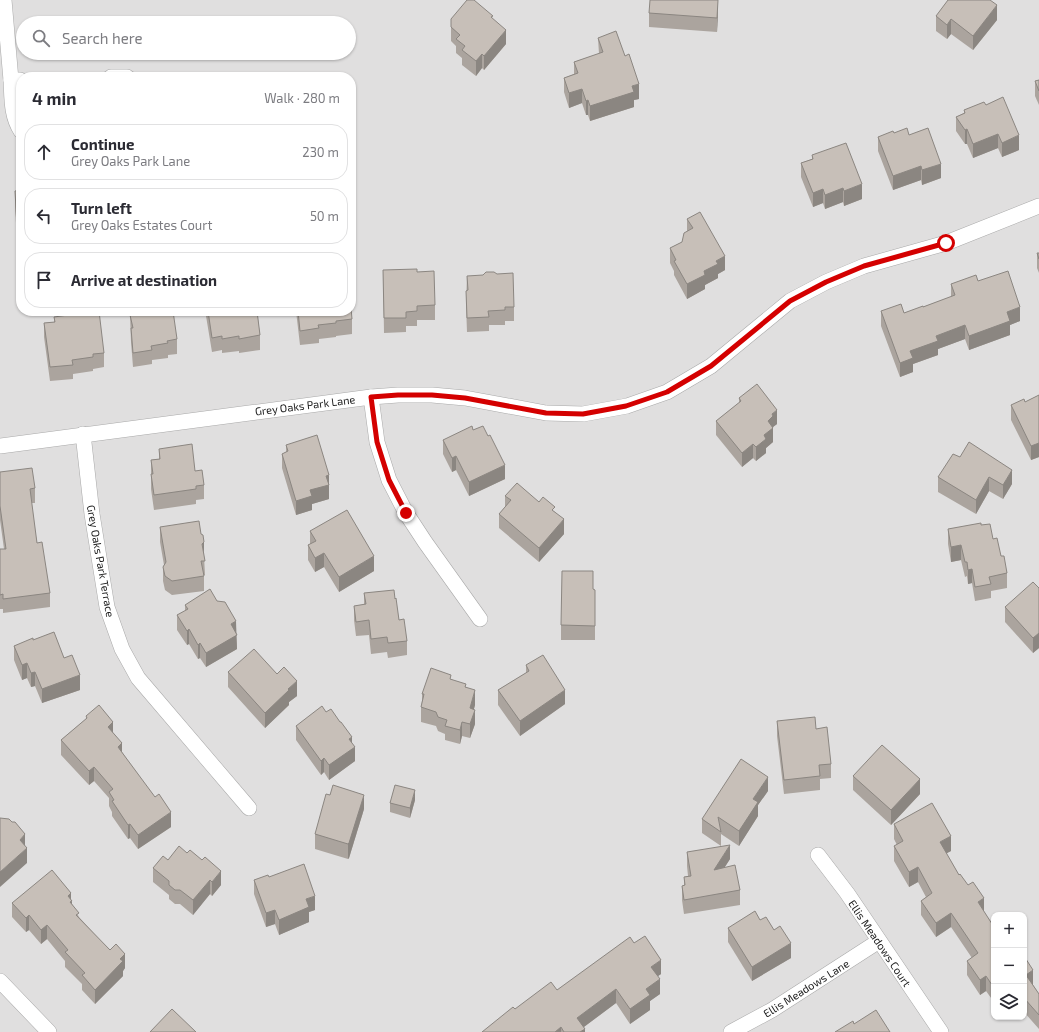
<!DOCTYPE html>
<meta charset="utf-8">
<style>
body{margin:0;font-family:"Exo 2",sans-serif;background:#f2f2f3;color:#2b2b33}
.controls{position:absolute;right:12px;bottom:12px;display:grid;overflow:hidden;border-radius:8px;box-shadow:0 1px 3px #0004}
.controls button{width:36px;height:36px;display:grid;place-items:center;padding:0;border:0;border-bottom:1px solid #e1e1e2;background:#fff;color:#2b2b33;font:20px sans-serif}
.stop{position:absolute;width:12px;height:12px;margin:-9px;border:3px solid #d40000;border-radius:50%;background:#fff}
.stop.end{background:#d40000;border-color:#fff;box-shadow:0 1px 4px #0008}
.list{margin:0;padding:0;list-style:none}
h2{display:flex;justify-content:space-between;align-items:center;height:52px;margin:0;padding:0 16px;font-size:17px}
h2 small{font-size:13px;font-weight:400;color:#7c7c81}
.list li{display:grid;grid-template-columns:26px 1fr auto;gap:12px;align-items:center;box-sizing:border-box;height:56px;margin:0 8px 8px;padding:0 8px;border:1px solid #e1e1e2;border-radius:16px}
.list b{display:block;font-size:15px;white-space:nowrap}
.list p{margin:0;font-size:13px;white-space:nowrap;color:#7c7c81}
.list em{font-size:13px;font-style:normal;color:#7c7c81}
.icon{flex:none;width:22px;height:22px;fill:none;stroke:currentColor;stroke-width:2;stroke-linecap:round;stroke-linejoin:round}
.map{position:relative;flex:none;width:1039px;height:1032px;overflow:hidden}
.search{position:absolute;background:#fff;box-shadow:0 1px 3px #0004;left:16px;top:16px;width:340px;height:44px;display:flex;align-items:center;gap:10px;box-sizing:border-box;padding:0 14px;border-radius:22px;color:#7c7c81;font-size:15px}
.panel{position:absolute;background:#fff;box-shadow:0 1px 3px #0004;left:16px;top:72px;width:340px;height:244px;border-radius:16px}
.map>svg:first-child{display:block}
.residential{fill:#e0dfdf;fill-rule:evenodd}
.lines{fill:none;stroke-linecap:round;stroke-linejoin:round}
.street-casing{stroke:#a9a9a9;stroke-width:16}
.street{stroke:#fff;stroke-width:15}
.wall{fill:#aba49e}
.shaded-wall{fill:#8b8681}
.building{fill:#c7bfb8;stroke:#8b8681}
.route{stroke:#d40000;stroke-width:5}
.labels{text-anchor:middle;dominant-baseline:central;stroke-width:3;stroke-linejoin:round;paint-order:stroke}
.street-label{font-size:11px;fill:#222;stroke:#fff}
</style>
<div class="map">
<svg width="1039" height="1032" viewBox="0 0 1039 1032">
<rect width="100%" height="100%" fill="#f2efe9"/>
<path class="residential" d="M0,0h1039v1032h-1039zM23,23h326v30h-326zM21,77h330v234h-330zM994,915h30v102h-30z"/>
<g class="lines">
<g class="street-casing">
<g id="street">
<path d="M4,0l7,80"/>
<path d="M111,77h16"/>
<path d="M20,80h-9c1,18 0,36 10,51"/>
<path d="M371,397l6,45 12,38 17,33 19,29 55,77"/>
<path d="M83,434l9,80 15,93 15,42 16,29 111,130"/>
<path d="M0,446l371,-49 27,-2h34l33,3 81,15 37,1 44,-8 40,-14 44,-26 79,-65 36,-19 38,-16 82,-23 93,-37"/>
<path d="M818,855l29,38 94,139"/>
<path d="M0,981l49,51"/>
<path d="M731,1032l41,-22 107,-69"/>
</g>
</g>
<use href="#street" class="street"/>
</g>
<g class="wall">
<path d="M718,12l-1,20 -68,-5v-14z"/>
<path d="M936,16l61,4 -24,30 -22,-16 -4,5 -11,-8z"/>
<path d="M451,19h42l13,25 -22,26 -2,-2 -6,8 -14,-11v-7l-6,-5v-7l-5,-5z"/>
<path d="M598,38l41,61 -5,1v7l-44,14 -2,-6h-2l-4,-12 -13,5 -5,-16v-14l10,-4v-12l25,-8z"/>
<path d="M1039,80v25l-4,-9v-15z"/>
<path d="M986,105l33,45 -17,7 -4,-9 -25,10 -6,-14h-2l-9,-13v-14l8,-4v-3z"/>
<path d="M894,133l15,2 32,43 -19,7 -1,-5 -28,10 -15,-39v-14z"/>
<path d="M812,155l50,44 -18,7 -1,-4 -18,7 -2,-6 -10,4 -12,-30v-14l11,-4z"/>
<path d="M21,190v50l-4,1 -2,-36v-14z"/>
<path d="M687,219l38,51 -7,4v4l-13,7v4l-18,10 -13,-24v-4l-4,-8v-15l12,-6 5,-11z"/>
<path d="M1037,253h2v20l-2,-5z"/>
<path d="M383,270l34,2 18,33v15h-18v6h-11v6l-22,1z"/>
<path d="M467,276l47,31v14h-9v4h-16v6l-22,1 -1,-27z"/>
<path d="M978,281l42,40 -10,4v10l-41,15 -4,-11 -27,10v6l-25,9v8l-13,5 -19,-51v-15l23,2 19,-6 28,-10v-13z"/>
<path d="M206,311h51l3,24v15l-21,3v-2l-17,2v-3l-10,2 -6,-36z"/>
<path d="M296,311h55l1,8v15l-16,2v1l-17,2v4l-19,2z"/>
<path d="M130,315l47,24v15l-9,1v3l-16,2v4l-19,3 -2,-25z"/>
<path d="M54,317l50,36v14l-11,2v2l-20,3v5l-23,2 -6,-44v-14l10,-1z"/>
<path d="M1039,395v62l-8,3 -20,-40v-15l14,-3z"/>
<path d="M739,398l38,26 -4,3v15l-7,6v5l-10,8 -3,-3 -11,9 -26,-32v-14l23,-18z"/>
<path d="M473,430l32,49 -36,17 -13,-26 -4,2 -9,-18v-14z"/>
<path d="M286,445l43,44v10l-17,5v6l-16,5 -14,-47v-14l4,-2z"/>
<path d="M159,449l36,22 9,14v14l-8,1v4l-42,6 -3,-21v-29l8,-1z"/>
<path d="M960,457l52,27 -9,15 -14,-8 -13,23 -38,-22v-15z"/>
<path d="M0,472l35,16v15h-4l6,40 13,50v14l-47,6v-4h-3v-60h4l-4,-29z"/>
<path d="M505,496l34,6 16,10 9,22 -25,28 -40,-34v-14l6,-7z"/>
<path d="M981,525l12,14 8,17 6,17v15l-16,3v7l-16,3 -3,-18 -4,1 -1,-8 -2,1 -4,-17 -10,2 -3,-18v-15z"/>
<path d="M160,527l44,29 1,19h-1v16l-32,4 -7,-5 -2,-9v-14l1,-2 -4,-23z"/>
<path d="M310,531l64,40 -35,21 -15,-25 -9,5 -7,-12v-15l2,-1z"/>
<path d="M1039,588v60l-6,5 -28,-31v-15z"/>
<path d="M593,589l2,1v50h-34v-15z"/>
<path d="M364,593l31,6 4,21 8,21v14l-19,3 -1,-6 -16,2 -2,-19 -13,1 -2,-16v-14l10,-1z"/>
<path d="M185,605l51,28 1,16 -31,18 -6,-9 -2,1 -9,-15 -2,1 -10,-15v-15l8,-4z"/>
<path d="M33,640l31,18 16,32 -38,13 -7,-17 -4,1 -4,-9 -5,2 -8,-20v-14z"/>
<path d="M526,665l39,39 -45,32 -22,-31v-15l28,-17z"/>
<path d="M228,672l69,24 -8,6v3l-24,23 -37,-41z"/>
<path d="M451,679l15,8 9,18 -1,4 1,15 -5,14 -8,-2 -2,8 -15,-4v-6l-7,-3 -2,-5 -15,-4v-15l1,-6v-7z"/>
<path d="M326,712l29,49 -26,19 -5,-8 -3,3 -25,-35v-14z"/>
<path d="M86,716l27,17 9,19 49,75 -33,22 -8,-11 -2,1 -16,-23v-4l-3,-6v-8l-15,-17 -5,4 -28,-30v-15l25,-21z"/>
<path d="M777,721l39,8 15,35v14l-11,1v11l-36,4 -7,-58z"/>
<path d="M853,776l67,18 -29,31 -38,-35z"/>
<path d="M768,791l-10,14v11l-19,30 -18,-12v12l-19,-13v-14z"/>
<path d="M415,800l-5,18 -20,-6v-9z"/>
<path d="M364,809l-15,49 -1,1 -33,-10v-15z"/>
<path d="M894,824l57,27 -5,2 13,22 35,52v75l-8,-11 -6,4 -13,-20v-14l5,-3 -21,-31 -15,10 -15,-22v-14l5,-4 -8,-15 -9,5 -15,-26v-15l3,-1 -3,-6z"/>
<path d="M687,852l43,7 -6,9 16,22v15l-56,9 -2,-14v-14l2,-1v-8l4,-1 -1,-10z"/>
<path d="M168,860l53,25 -9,11 -2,-2 -17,21 -13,-11h-5l-6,-5v-4l-16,-13v-14z"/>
<path d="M269,877l46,33 -6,2v10l-30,13 -4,-11 -9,3 -12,-33v-14z"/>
<path d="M71,900l1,4 7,13 46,51 -2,3v5l-28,28 -13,-14v-6l-17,-17v-6l-18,-22 -6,5 -12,-14 -3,2 -14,-15v-14z"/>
<path d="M760,920l31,38 -39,23 -24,-39v-14z"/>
<path d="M634,943l27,31 -3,2 2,18 -10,7v9l-20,14 -14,-21 -32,24 1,5h-103l33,-23 42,-19z"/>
<path d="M1024,956l9,29 6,9v35l-15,-17z"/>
</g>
<g class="shaded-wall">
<path d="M718,0v12l-1,20v-14z"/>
<path d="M997,5v15l-24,30v-14z"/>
<path d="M951,19v15l-4,5v-14z"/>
<path d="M506,30v14l-22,26v-14z"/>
<path d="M482,54v14l-6,8v-15z"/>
<path d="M639,84v15l-5,1v7l-44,14v-15l42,-20z"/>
<path d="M582,89v14l-13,5v-15z"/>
<path d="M588,100v15h-2v-14z"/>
<path d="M967,129v15h-2v-14z"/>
<path d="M998,134v14l-25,10v-14z"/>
<path d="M1019,135v15l-17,7v-14z"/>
<path d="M941,164v14l-19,7v-15z"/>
<path d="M921,166v14l-28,10v-14z"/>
<path d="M862,184v15l-18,7v-15z"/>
<path d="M843,188v14l-18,7v-14z"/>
<path d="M823,189v14l-10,4v-14z"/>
<path d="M725,256v14l-7,4v4l-13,7v4l-18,10v-15l29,-23z"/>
<path d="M1020,307v14l-10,4v10l-41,15v-14l38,-24z"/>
<path d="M965,325v14l-27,10v6l-25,9v8l-13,5v-14l10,-12 26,-15z"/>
<path d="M777,410v14l-4,3v15l-7,6v5l-10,8v-14l8,-12 4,-14 4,-7z"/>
<path d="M1039,443v14l-8,3v-14z"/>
<path d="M753,444v14l-11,9v-14z"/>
<path d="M456,456v14l-4,2v-14z"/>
<path d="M505,465v14l-36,17v-14z"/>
<path d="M1012,470v14l-9,15v-14z"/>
<path d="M329,475v24l-17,5v6l-16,5v-14l14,-11 16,-14z"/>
<path d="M989,477v14l-13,23v-14z"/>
<path d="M564,519v15l-25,28v-14z"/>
<path d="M204,542v14l-2,-12z"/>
<path d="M961,545v15l-10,2v-15z"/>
<path d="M324,553v14l-9,5v-14z"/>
<path d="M374,556v15l-35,21v-15z"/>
<path d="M972,569v14l-4,1v-14z"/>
<path d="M236,621l1,28 -31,18v-14l25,-29z"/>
<path d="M189,629v15l-2,1v-14z"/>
<path d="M1039,633v15l-6,5v-15z"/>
<path d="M200,643v15l-2,1v-14z"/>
<path d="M27,663v15l-5,2v-15z"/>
<path d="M35,672v14l-4,1v-14z"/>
<path d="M80,675v15l-38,13v-14z"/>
<path d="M297,681v15l-8,6v3l-24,23v-15l23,-24z"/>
<path d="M475,690v15l-5,17v-14z"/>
<path d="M565,690v14l-45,32v-15z"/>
<path d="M475,710v14l-5,14v-14z"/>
<path d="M113,722v14l-5,-9z"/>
<path d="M462,722v14l-2,8v-14z"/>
<path d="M352,737v12l3,-2v14l-26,19v-15l20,-26z"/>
<path d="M122,743v14l-4,-10z"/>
<path d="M324,758v14l-3,3v-14z"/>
<path d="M94,767v14l-5,4v-14z"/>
<path d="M768,777v14l-10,14v11l-19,30v-15l14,-32z"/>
<path d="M920,779v15l-29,31v-15z"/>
<path d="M415,790v10l-5,18v-10z"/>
<path d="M364,795v14l-15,49 -1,1v-15z"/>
<path d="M171,812v15l-33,22v-14z"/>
<path d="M130,824v14l-2,1v-14z"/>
<path d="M25,834v15l-5,-9z"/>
<path d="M951,836v15l-11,6v-15z"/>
<path d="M730,845v14l-16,25v-14z"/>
<path d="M27,848v15l-27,24v-15z"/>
<path d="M918,867v15l-9,5v-15z"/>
<path d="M221,871v14l-9,11v-14z"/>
<path d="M210,880v14l-17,21v-15z"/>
<path d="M71,893v9l1,-1v14l-4,-19z"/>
<path d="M315,896v14l-6,2v10l-30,13v-15l27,-21z"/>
<path d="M984,898v14l-6,-10z"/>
<path d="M275,910v14l-9,3v-14z"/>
<path d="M951,913v14l-15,10v-14z"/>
<path d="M29,915v15l-3,2v-14z"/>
<path d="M47,925v14l-6,5v-14z"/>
<path d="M791,943v15l-39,23v-14z"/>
<path d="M125,954v14l-2,3v5l-28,28v-14l25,-31z"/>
<path d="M661,960v14l-10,7v-14z"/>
<path d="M1033,970v14l-7,5v-14z"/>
<path d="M986,976v15l-6,4v-15z"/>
<path d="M660,979v15l-10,7v9l-20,14v-15l16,-20z"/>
<path d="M616,989v14l-39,29v-14z"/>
<path d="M561,1027v5h-6z"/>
<path d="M585,1029v3h-5z"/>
</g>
<g class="building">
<path d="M467,0h7l19,16 -2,1 15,13 -22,26 -2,-2 -6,7 -14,-11 3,-4 -9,-7 4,-4 -9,-8v-8z"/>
<path d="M650,0h68l-1,18 -68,-5z"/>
<path d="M948,0h42l7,5 -24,31 -22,-17 -4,6 -11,-9z"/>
<path d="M616,31l9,25 4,-2 10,30 -7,2 2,6 -44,14 -2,-6 -2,1 -4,-12 -13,4 -5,-15 14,-5 -4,-11 29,-10 -5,-14z"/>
<path d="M1039,80v11l-4,-10z"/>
<path d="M1003,97l16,38 -17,8 -4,-9 -25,10 -6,-15 -2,1 -9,-13 9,-4 -1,-3 20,-8 2,3z"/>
<path d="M907,128l2,7 19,-7 13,36 -19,6 -1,-4 -28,10 -15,-39 15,-6 1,2z"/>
<path d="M846,143l16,41 -18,7 -1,-3 -18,7 -2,-6 -10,4 -12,-30 12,-4 -1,-4z"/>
<path d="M21,190v36h-4l-2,-35z"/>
<path d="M700,212l25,44 -9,5 2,3 -14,7 1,4 -18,9 -13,-23 2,-1 -6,-12 12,-6 2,-9 9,-5 -6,-9z"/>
<path d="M1037,253h2v6z"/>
<path d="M417,269v3l17,-1 1,34 -18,1v5l-11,1v6h-22l-1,-48z"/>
<path d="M1008,271l12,36 -13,5 3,9 -41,15 -4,-11 -29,11 2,5 -28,10 3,7 -13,5 -19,-52 20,-7 3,9 19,-7v1l32,-12 -4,-11 25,-9 2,6z"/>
<path d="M486,272h8l3,2 16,-1 1,34h-9v3l-17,1 1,6 -22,1 -1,-27 2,-1 -1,-14 16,-1z"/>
<path d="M351,308l1,11 -16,2v2l-18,2 1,3 -19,3 -2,-20h53z"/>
<path d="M97,311h2l5,42 -11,1v3l-21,3 1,5 -23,2 -6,-44 11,-1 -1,-5z"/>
<path d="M143,311h30l4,28 -10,2 1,2 -17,3 1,4 -19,3 -2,-25h2l-3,-13 8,-1z"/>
<path d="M208,311h49l3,24 -21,4v-3l-17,3v-3l-10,2z"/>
<path d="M757,384l20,26 -5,4 1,2 -5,5 5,7 -9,7 2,4 -10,8 -3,-3 -11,9 -26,-32 25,-20 -2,-3z"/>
<path d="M1039,395v48l-8,3 -20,-41 13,-6 1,3z"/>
<path d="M472,426l1,4 10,-4 5,10 2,-1 15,30 -36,17 -13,-26 -4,2 -9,-18z"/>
<path d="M317,435l12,40 -3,1 3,9 -19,5 2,6 -16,5 -14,-47 6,-3 -2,-6z"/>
<path d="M969,442l43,28 -9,15 -14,-8 -13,23 -38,-23 15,-23 7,3z"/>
<path d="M192,444l3,27 7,-1 2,15 -8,1v3l-42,6 -3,-21h2l-2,-14 9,-1 -1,-10z"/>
<path d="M32,468l3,20 -5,1 7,54 5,-1 8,51 -47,6v-5l-3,1v-46h6l-6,-43v-34z"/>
<path d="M517,483l22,19 4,-5 12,10 -3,3 12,9 -25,29 -40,-34 12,-14 -6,-4z"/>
<path d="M347,510l27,46 -35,21 -15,-24 -9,5 -7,-13 8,-4 -6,-10z"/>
<path d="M199,521l2,13 2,1 1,7 -2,2 3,17h-4l3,15 -32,5 -7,-5 -2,-9 3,-5 -6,-35z"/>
<path d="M981,523v2l9,-1 3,15 4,-1 4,18h3l3,17 -18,4 2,7 -16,3 -3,-18 -4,1 -1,-8h-2l-4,-17 -10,2 -3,-18z"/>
<path d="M562,571h31v18l2,1v36l-34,-1z"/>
<path d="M1033,582l6,6v45l-6,5 -28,-31z"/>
<path d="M210,589l7,12 8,1 11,19 -5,3 6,11 -31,18 -6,-10 -2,2 -9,-16 -2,2 -10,-16 11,-6 -3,-4z"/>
<path d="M394,590l1,9 1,-1 3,22 5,-1 3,22 -19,2 -1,-6 -16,2 -2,-19 -13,2 -2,-16 12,-2 -2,-11z"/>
<path d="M54,632l10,26 8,-3 8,20 -38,14 -7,-17 -4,1 -4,-10 -5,2 -8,-19 19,-8v2z"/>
<path d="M254,649l23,25 7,-7 13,14 -9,8 1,1 -24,23 -37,-41z"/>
<path d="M543,655l22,35 -45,31 -22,-31 31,-19 -3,-6z"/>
<path d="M431,668l20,7 -1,4 16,5 -1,3 10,3 -5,18 5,2 -5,14 -8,-2 -2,8 -15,-4 2,-6 -9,-3 -2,-5 -15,-5 3,-13h-2z"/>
<path d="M99,705l14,17 -5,5 14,16 -4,4 37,50 4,-3 12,18 -33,23 -8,-11 -2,1 -16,-24 2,-1 -5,-8 4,-3 -19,-22 -5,4 -28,-31 26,-22 -1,-2z"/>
<path d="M322,706l4,6 5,-3 9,13h1l11,15 -3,2 6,8 -26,18 -5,-7 -3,3 -25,-35z"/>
<path d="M815,717l1,12 11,-2 4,37 -12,1 1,11 -36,4 -7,-59z"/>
<path d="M882,745l38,34 -29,31 -38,-34z"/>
<path d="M741,759l27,18 -15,22 5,3 -19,29 -21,-14 3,15 -19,-13z"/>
<path d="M333,785l31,10 -15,48 -1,1 -33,-10 11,-40 4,1z"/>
<path d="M395,785l20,5 -5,18 -20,-5z"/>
<path d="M932,803l19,33 -11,6 19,33 1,-1 8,11 5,-3 11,16 -6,4 16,25v61l-8,-12 -6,4 -13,-19 11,-8 -27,-40 -15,10 -15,-22 11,-8 -14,-26 -9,5 -15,-26 9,-5 -9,-17z"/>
<path d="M0,818l9,1 3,3h3l10,12 -5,6 7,8 -27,24z"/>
<path d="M730,845l-16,25 21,-5 5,25 -56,10 -2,-14 3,-1 -1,-8 7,-1 -4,-24z"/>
<path d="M179,846l8,7 3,-3 12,10 3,-3 16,14 -9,11 -2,-2 -17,20 -13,-10h-5l-6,-5v-4l-16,-13 10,-12 5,4z"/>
<path d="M304,864l11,32 -9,3 3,8 -30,13 -4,-10 -9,3 -12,-33 14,-5 1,2z"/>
<path d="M52,870l19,23 -3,3 4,5 -2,1 9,11 -3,2 34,35 6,-6 9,10 -5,5 3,2 -28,29 -13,-15 3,-2 -20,-21 3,-2 -21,-25 -6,5 -12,-15 -3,3 -14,-15z"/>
<path d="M755,911l5,9 6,-3 8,13 6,-4 11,17 -39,24 -24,-39z"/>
<path d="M645,936l16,24 -10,7 9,12 -14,10 4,6 -20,14 -14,-20 -39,29 8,11 -5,3h-16l-3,-5 -6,5h-73l31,-25 2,2 36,-27 6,8 73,-53 4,6z"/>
<path d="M1024,956l9,14 -7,5 13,19v21l-15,-17z"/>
<path d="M172,1009l24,23h-46z"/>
<path d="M876,1010l14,22h-55l18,-11 1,3z"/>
</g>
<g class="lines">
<path class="route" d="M406,513l-17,-33 -12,-38 -6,-45 27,-2h34l33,3 81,15 37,1 43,-8 41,-14 44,-26 79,-65 36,-19 38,-16 82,-23"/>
</g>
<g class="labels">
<g class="street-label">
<text transform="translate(305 405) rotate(-7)">Grey Oaks Park Lane</text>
<text transform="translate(101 561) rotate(80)">Grey Oaks Park Terrace</text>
<text transform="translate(880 943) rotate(56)">Ellis Meadows Court</text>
<text transform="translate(806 988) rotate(-32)">Ellis Meadows Lane</text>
</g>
</g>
</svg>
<div class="controls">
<button>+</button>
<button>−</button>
<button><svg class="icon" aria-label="layers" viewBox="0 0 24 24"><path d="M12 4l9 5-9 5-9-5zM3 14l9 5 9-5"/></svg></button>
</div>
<div class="stop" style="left:946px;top:243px"></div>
<div class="stop end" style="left:406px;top:513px"></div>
<div class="search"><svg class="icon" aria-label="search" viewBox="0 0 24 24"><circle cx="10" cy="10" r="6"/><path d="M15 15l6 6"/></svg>Search here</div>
<section class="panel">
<h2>4 min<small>Walk · 280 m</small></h2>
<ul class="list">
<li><svg class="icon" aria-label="ahead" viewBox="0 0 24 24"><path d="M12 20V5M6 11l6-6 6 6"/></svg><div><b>Continue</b><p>Grey Oaks Park Lane</p></div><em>230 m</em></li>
<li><svg class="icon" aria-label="left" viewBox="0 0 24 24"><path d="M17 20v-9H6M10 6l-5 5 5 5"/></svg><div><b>Turn left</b><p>Grey Oaks Estates Court</p></div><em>50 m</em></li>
<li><svg class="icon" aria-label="arrive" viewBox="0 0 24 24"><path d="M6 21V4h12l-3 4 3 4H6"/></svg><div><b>Arrive at destination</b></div></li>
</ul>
</section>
</div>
